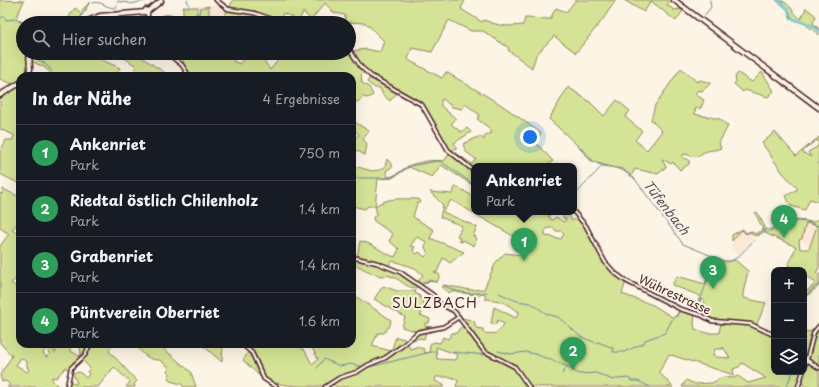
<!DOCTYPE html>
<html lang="de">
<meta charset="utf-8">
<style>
body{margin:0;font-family:"Playpen Sans",sans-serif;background:#20242c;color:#f1f3f6}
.controls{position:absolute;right:12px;bottom:12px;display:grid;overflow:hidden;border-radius:8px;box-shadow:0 4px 16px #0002}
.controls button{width:36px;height:36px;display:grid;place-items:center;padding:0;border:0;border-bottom:1px solid #363941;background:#171b24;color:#f1f3f6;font:20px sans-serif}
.you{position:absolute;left:530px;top:137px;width:14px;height:14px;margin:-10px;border:3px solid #fff;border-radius:50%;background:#1a73e8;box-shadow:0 0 0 6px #1a73e833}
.badge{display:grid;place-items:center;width:26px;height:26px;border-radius:50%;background:#c8321e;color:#fff;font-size:13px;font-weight:700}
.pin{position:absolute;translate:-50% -33px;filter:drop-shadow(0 1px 2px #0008)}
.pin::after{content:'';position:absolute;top:21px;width:14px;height:12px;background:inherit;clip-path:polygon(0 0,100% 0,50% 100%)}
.popup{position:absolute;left:471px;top:163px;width:106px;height:52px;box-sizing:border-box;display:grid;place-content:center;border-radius:8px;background:#171b24;filter:drop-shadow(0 1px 3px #0005);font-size:13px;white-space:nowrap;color:#9ea1a6}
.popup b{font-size:15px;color:#f1f3f6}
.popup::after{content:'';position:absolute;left:50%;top:100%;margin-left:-8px;border:8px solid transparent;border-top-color:#171b24}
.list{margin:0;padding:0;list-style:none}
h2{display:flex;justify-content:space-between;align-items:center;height:52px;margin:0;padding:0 16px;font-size:17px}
h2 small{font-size:13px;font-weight:400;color:#9ea1a6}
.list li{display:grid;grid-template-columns:26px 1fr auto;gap:12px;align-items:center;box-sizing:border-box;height:56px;padding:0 16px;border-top:1px solid #363941}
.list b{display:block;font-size:15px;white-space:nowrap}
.list p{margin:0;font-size:13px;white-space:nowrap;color:#9ea1a6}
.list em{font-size:13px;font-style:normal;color:#9ea1a6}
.icon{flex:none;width:22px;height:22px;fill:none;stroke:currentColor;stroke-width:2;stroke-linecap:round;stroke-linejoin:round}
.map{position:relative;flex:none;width:819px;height:387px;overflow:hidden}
.search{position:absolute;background:#171b24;box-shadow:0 4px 16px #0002;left:16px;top:16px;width:340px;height:44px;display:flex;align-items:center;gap:10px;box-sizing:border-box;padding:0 14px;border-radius:22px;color:#9ea1a6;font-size:15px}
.panel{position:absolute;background:#171b24;box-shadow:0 4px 16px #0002;left:16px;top:72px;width:340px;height:276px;border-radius:12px}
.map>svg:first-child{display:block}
.built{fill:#fde7d6}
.green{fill:#d4e396;stroke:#8f8160;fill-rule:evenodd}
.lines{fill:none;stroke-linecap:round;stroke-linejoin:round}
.stream{stroke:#6b8699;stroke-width:1}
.river{stroke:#81cbe2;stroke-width:2.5}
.minor-casing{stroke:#4a1f2b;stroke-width:5.5}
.major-casing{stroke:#4a1f2b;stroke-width:7}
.minor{stroke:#fcf5e5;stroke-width:2.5}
.major{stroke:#fcf5e5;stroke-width:4}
.labels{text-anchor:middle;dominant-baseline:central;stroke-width:4;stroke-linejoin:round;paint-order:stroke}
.street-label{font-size:12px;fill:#4a1f2b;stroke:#fcf5e5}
.water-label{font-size:13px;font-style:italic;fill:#5a5362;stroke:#fcf5e5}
.quarter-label{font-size:14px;letter-spacing:1px;fill:#4a1f2b;stroke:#fcf5e5}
</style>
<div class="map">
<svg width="819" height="387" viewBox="0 0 819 387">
<rect width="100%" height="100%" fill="#fcf5e5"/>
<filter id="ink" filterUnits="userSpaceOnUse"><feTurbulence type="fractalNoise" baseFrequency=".025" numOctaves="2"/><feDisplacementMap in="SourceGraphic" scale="8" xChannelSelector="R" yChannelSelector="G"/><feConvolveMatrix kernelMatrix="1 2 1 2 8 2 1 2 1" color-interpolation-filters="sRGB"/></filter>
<g filter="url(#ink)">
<g class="built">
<path d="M217,1l11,8 -5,10 -9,3 -15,1 -4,-9 4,-8 14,-1z"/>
<path d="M235,53h10v5l-6,6h-3l-3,-3z"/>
<path d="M806,223l11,3 -8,22 -1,-3 -7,-5z"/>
<path d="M742,230l4,4 4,-2 5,4 -16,19 -7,-7v-7z"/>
</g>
<g class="green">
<path d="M0,0l24,1 -8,17 6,4 23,-1 3,-5 15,7h-40v30h19l8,4 1,-4h46l-2,4 25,11 -5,8h-61l-10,-9 -13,-6 -2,15h-9v108l-20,-10v-22l6,-12h7l1,-5 -14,-6v-39l7,1 7,-6 -14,-6z"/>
<path d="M233,0h232l-4,9 21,13 2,-2c15,6 22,7 39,5l2,-7 25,1 6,-11 10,4 10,-12h40l-13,19 -27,34 -22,-17 -18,19 -4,13 -24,-18 1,-2 -26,-17h-12l-22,-11 -17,32 -20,-4 -4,11 2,2 32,17 4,-6 54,32 41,29 -5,10 17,18 -7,5h-72v20l-33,-21 -9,12 -23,-10 -17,11 -14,1 -3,27c13,-9 26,-7 42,-7l4,2 -1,2h-3l-4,14 21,13 -4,8 34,14 -14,11 -7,-5 -6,14h-3l6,3 -3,7 -9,-2 -1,3 -9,2 -2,3c-11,0 -16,-10 -26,-12 -3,-1 -6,0 -9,0 -11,-2 -18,-9 -29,-12v-7h5l3,-16c13,2 22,12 35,16l4,-8 -10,-8 4,-7 -19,-13 -1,-4 4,-3 -2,-8h-7l-3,3 -13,-3v-39h6l14,4 7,-1 6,-3 2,-8 6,7 -7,5 2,6c9,-1 13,-7 20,-11 9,-4 27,-7 36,-5l6,-8 -28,-48 -24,-13 -8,9 -7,-6 -3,-7h-5l-8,-6 4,-6 -6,-5 -4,4 1,8 7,4 4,8 -3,2 -5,1 -2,-2 -3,5 -5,1 -3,12v-38h-163l-7,-10 2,-9 -5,-4h56l-2,8 6,3 6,-6v-5h14l11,17 14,-17 3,2 1,-2h61v-4l2,2 15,-2 14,3 4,-11 -18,-18 -21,-1v-7l-11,-2 -9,-10 -14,17 -8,-8 -5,11h-7l1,-6 -9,-4 -3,9 3,1h-128c5,-13 19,-8 29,-4l2,-4 -3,-2v-6h15l-1,4 1,3h-3l3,7 2,-13 9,-2v9h5v7h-5c15,1 18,-11 24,-22zM443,99l9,8 10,2 3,-5 15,11 -3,4 11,8 4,6 -7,2 -1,5 -4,-4 -17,8 3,8 10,7 -4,5 -13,-9 -9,-2 7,-6 -3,-4 17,-11 -4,-4 -6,4 -10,-8 5,-5 -15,-13v-6zM417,237l10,5 -2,5 3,7 -3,3 -6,-5 -2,2 -4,-3 2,-4 -5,-1zM393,261l22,7 8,7 -7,9 -12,-9 -17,-9z"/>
<path d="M624,0h47l-4,5 7,5 10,-1 -8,12 -25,-20 -7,11z"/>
<path d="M776,0c14,0 15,12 25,19l5,-11 10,8 -3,7 6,6v6l-14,-11 -14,-5 -4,-10z"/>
<path d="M90,2l-10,16 3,3 -2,2h-16l10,-15 5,4z"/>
<path d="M111,53h24l32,21 10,2h-43l2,-10 -10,-7z"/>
<path d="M681,68l16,14 3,-2 11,3 -9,8 -4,-1 -3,4 9,6 -3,8h-5l-2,6 26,5 8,7 -9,17 2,5c-5,2 -9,2 -14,3 -11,4 -8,9 -21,3l-3,1 -1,2 7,3v4l-9,6 -7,-8 -2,2 -9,-5 4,8 -8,7 -23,-5 -4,7 -8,-7 -20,-3 -13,-6 -16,-18 -25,-23 19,-32 22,15 14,14 13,-16 13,11 -5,6 17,14 -7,9 12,10 15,-19 -11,-11 4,-15z"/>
<path d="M762,72l12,19 -6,6 -23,-7 -2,2 -9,-8 2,-3 -1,-4 3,-4 14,9z"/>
<path d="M352,118l1,3 16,10 -6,8 4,5 -2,11 -13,-7v-12l3,2 4,-3 -7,-9z"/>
<path d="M775,132l21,24 23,-19v65l-9,-3 -5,11 -14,-4 -5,-10 12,-7 -16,-17 -20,-29zM816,140l3,3 -2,4 -9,5 3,5 -9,-5z"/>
<path d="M456,186l18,11v15h79l-4,3v3l3,2 4,-3 8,5 2,-3 -3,-1v-6h-2h12l-4,3 3,6 7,-4 3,4 22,40 22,20 -4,13 31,11 19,12 4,-1 4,-7 14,4 6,-17 -28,-11 5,-9 28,8 9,-26 12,4 9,-2 13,11 -5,22v5l23,5 -10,23 18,9v37h30v-41l10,1 5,-6v61h-14l-3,-4 2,-4 -3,-1 -3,9h-116l4,-7 9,4 17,-1 11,-6 10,1 5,-2 10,7 18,-5 -24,-15 -3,4 -6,2 1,6 -63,-20 -3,1 -9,16 14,15h-142l-7,-8 5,8h-73l2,-7 -7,-3h-15l-1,4 9,4v2h-107l-3,-2c-18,2 -42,2 -58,-2l-5,4 -28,-27 7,-10 -8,-6h55l8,7 7,13 6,-5 -8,-15h42v-50l39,26 -1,5 -6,8h-6l-6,13 19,5 5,-14 13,3 -2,2 3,7 9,-3 2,3 2,-1 2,5 4,-1 1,-8 4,-2 6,1 3,-6 5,2 4,-6h5l2,-4 6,-4 -6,-8 15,4 2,7 7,1v4c11,1 15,2 21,-9l-6,-4 -3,5 -4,-2 3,-16 22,11 3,-6c-17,-10 -14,-11 -34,-13v-5l-9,1 -24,-4 -3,2 -8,-6 3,-2 27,5 13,-1 12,-27 9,-9 16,2 4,-14 -12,-5 -62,-36 -8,12 34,15 -4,9 4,2 -3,8 -11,-6 -1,2 -3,-1 1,-3 -3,-2 5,-10 -22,-9 3,-12 -13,-13 22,2zM548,228h6l2,3h5l3,3 -3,5 -2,-1 -3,1 -2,-2 -9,-1v-5zM701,299l3,1 1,6 -4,9 20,8 -2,10h-12l-12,-4 -1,-5 1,-11 1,1zM436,347l22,8 -2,5 -19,-1zM723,347l7,11 -14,-1 -3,-2 2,-6h8z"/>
<path d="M3,189l17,8v23l-8,10 8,5v47l-4,-3 -5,4 9,7v54h25l2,2 -4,7 3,4 5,-3 -3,-3 3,-3 3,4h2l-2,-6h7l-1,-2h10l2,3 -3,3 12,7 -1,-13h33l-4,7 28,30 -3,3 1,3h-9l4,-5 -16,-15 -16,20h-31l1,-6 7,3 2,-1 -5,-10 8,-1 6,6 3,-4 -2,-2 3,-4 -9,-9 -8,3 1,2 -4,9 -4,-6 -10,11 -4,-1v3l7,7h-52l3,-2 -4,-4 -4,1 -2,-7 12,-19 -12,-13v-97l9,-12 -9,-6v-35l3,1zM21,358l6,4v5l2,3 -2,2 -11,-7z"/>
<path d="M757,212l9,17 -11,7 -5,-4 -4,2 -4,-4 -10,11v-6l11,-6 3,4 5,-2 4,3 8,-5 -8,-16z"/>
<path d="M819,217v50l-3,6 3,1v12l-15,12 2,-6 10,-9 -12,-8v-5h-8l-8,-5 8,-18 -31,-14 16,-7 1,-3 15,-3 17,2zM806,223l11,3 -8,23h-9l-1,-9 3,-1z"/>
<path d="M383,286l14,5h19l-1,2 5,3v2l3,2v4l3,1 -6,10 10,4 -1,4h-4v3l6,1 -1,4h-4l-2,8 -5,-1 -5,2 -4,-1 9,-7 -17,-5 3,-10 -31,-18z"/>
<path d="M134,344h24l33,28 5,15h-12l-3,-3 -11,-3 -2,-3 2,-4 -3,-3 3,-3 -10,-8c-12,1 -19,-8 -26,-16z"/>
<path d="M201,344h22l-1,18z"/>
</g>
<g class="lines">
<g class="stream">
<path d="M154,0h2"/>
<path d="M187,0l2,5"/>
<path d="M93,3c8,-3 14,6 23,5l2,-7 11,2"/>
<path d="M130,4l20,-4"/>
<path d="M704,16l7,-9 -1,-7"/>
<path d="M0,19l4,-3 2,4 10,-1 7,5"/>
<path d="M31,23h1"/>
<path d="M77,23l6,-10 4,-4"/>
<path d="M32,53v4l11,5 9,9"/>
<path d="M55,74l1,2"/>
<path d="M578,145l16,17 28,8 12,8 49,66 41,17h7l7,-4 21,-22 8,-5 30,-9 10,1 12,4"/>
<path d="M443,163l26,18"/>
<path d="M352,178h39l19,-12 27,-5 5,1"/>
<path d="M470,182l4,2"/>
<path d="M574,196l28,-30"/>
<path d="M525,212l5,5 15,-5"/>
<path d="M423,283l3,-2 10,1"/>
<path d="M444,286c11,5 25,10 36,6"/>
<path d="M481,293l6,-1"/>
<path d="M499,293l18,8 14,2 16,11 11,3 23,20 13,5"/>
<path d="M808,293l11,-9"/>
<path d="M804,297l4,-3"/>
<path d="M696,312l19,-53"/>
<path d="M676,317l3,-5 5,-1"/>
<path d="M595,343l3,-1 15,6v4h11l20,-9 1,-3 20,-7 8,-15h1"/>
<path d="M498,351l13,3 15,-2 9,2 31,12 13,8 17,-1 17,7 3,-1"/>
<path d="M452,352l35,3"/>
<path d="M369,367l66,-16"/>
<path d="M317,368l7,-9 16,7 10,-2 10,2"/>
<path d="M562,374l5,-8"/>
<path d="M617,379l12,-1 2,3h7l12,6"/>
<path d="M786,387l7,-15"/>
</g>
<path class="river" d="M778,0l10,9 5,10 17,5 9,7"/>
<g class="minor-casing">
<g id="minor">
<path d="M216,0l12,9 26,4 29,10"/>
<path d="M147,13l3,10"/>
<path d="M349,49l12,18 10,9 51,29 26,45 26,21"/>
<path d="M167,53l15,12 7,11"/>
<path d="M574,212l12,14 19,36 10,11 11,8 54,28 21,6 11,6 38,3 24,11"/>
<path d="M352,257l25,6 23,9 33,23 7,9 14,7 30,40 31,16 14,20"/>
<path d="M242,344l10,9 12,26 13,8"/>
<path d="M804,358l15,10"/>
<path d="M804,370l10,-38 5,-6"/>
<path d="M67,387l4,-19 14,-13 5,-11"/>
<path d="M325,387l14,-9 18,-6 11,-7 17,-7 17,-12 16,-14 25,-5 16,-10"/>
<path d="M798,387l5,-15"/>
</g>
</g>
<g class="major-casing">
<g id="major">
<path d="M674,0l145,108"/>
<path d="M148,11l-1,2 -2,-1 1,-2 2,1 13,-10"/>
<path d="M83,23l17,-7 45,-4"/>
<path d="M28,76l2,-7 -1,-16"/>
<path d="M0,95l20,-12"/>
</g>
</g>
<use href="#minor" class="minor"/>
<use href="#major" class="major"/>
</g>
</g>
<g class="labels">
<g class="street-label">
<text transform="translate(675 294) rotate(25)">Wührestrasse</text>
</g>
<g class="water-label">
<text transform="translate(667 207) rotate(52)">Tüfenbach</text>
</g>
<g class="quarter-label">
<text x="435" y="302">SULZBACH</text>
</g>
</g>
</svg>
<div class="controls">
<button>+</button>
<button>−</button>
<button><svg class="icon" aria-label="layers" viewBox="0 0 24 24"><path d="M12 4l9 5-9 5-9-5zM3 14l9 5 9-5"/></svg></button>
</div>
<div class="you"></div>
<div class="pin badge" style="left:524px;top:261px;background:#2e9e5b">1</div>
<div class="popup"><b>Ankenriet</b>Park</div>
<div class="pin badge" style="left:573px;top:370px;background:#2e9e5b">2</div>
<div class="pin badge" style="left:713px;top:289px;background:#2e9e5b">3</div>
<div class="pin badge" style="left:784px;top:238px;background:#2e9e5b">4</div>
<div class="search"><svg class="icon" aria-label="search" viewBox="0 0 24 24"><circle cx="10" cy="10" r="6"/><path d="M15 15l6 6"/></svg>Hier suchen</div>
<section class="panel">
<h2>In der Nähe<small>4 Ergebnisse</small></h2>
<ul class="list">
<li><span class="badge" style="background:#2e9e5b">1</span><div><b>Ankenriet</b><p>Park</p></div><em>750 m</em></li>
<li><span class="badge" style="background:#2e9e5b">2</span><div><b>Riedtal östlich Chilenholz</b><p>Park</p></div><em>1.4 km</em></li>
<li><span class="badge" style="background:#2e9e5b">3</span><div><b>Grabenriet</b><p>Park</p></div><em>1.4 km</em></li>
<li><span class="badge" style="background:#2e9e5b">4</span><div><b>Püntverein Oberriet</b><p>Park</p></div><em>1.6 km</em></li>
</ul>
</section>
</div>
